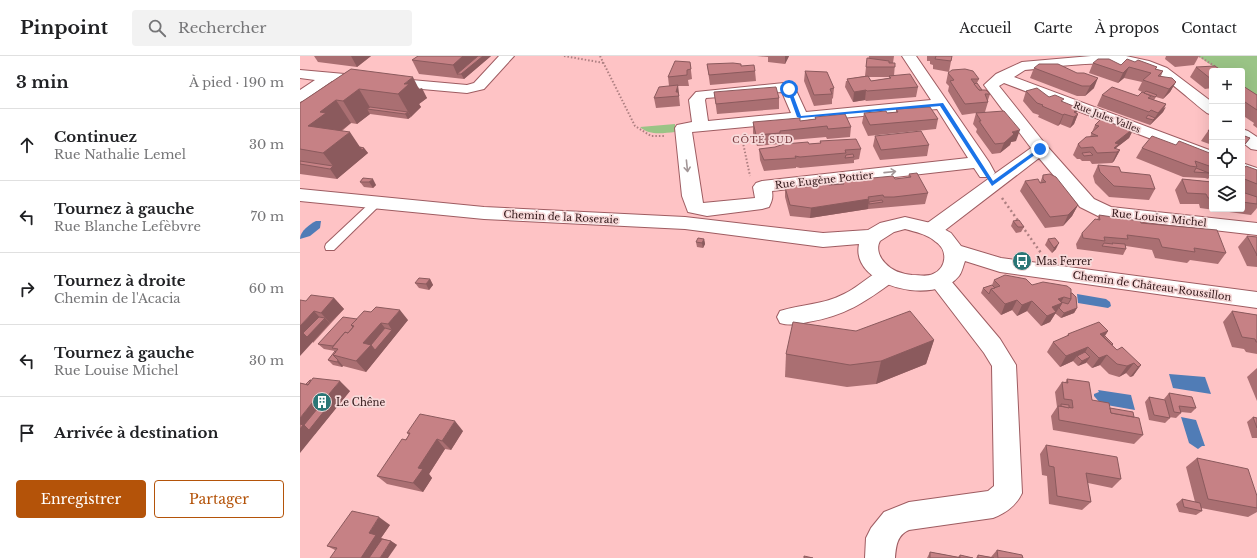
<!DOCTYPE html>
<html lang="fr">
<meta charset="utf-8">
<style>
body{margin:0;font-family:"Libre Baskerville",serif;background:#f2f2f2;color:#202124}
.controls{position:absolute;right:12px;top:12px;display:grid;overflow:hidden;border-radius:4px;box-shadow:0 4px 16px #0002}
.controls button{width:36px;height:36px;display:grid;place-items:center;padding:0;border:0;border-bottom:1px solid #e0e0e0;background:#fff;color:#202124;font:20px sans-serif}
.stop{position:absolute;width:12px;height:12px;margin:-9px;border:3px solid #1a73e8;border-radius:50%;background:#fff}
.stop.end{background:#1a73e8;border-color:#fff;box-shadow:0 1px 4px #0008}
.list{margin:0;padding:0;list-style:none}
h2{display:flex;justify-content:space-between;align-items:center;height:52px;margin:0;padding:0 16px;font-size:17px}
h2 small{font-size:13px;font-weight:400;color:#757577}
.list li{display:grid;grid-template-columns:26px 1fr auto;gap:12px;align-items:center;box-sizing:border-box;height:72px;padding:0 16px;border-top:1px solid #e0e0e0}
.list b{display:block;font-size:15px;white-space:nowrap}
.list p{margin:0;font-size:13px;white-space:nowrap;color:#757577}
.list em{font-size:13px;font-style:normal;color:#757577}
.actions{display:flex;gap:8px;padding:12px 16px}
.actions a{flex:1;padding:9px 0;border:1px solid #b45309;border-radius:4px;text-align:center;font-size:14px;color:#b45309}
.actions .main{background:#b45309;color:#fff}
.icon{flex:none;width:22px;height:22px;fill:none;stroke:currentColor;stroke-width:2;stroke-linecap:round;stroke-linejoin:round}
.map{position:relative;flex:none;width:957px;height:502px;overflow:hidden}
header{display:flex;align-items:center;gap:24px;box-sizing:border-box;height:56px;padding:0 20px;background:#fff;border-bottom:1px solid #e0e0e0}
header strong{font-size:19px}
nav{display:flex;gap:22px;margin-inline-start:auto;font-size:14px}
.search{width:280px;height:36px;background:#f2f2f2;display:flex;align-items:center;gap:10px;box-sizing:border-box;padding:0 14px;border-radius:4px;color:#757577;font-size:15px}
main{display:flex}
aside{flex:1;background:#fff}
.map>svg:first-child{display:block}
.green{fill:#9ac486}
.water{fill:#507cb6}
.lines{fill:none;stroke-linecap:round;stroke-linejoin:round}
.service-casing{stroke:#9e5c61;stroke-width:2}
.minor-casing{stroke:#9e5c61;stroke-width:2}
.tertiary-casing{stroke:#9e5c61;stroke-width:2}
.path-far1{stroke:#ad7f81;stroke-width:2;stroke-dasharray:1.5 2;stroke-linecap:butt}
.path{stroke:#ad7f81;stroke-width:2.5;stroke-dasharray:2 3;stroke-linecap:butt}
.service{fill:#fff;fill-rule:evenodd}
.minor{fill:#fff;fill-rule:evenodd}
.tertiary{fill:#fff;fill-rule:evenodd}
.wall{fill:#aa6f72;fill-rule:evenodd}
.shaded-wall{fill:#8b5a5d}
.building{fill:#c68185;stroke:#8b5a5d}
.oneway{stroke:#a29697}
.route{fill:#1a73e8}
.labels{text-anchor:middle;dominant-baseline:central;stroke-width:3.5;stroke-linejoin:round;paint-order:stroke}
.far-street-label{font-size:9px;fill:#301618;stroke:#f7d9d9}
.far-neighbourhood-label{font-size:9px;letter-spacing:1px;fill:#7b3e43;stroke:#f7d9d9}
.street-label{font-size:10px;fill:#301618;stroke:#f7d9d9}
.poi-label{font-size:10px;fill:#301618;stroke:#f7d9d9;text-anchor:start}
</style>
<header>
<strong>Pinpoint</strong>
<div class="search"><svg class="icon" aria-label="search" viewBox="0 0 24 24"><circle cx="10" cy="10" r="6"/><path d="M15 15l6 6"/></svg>Rechercher</div>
<nav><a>Accueil</a><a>Carte</a><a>À propos</a><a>Contact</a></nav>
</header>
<main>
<aside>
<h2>3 min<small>À pied · 190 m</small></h2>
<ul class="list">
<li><svg class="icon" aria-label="ahead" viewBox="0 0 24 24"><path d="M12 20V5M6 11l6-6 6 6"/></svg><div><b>Continuez</b><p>Rue Nathalie Lemel</p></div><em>30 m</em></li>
<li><svg class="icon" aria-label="left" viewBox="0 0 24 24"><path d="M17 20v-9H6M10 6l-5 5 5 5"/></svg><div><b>Tournez à gauche</b><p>Rue Blanche Lefèbvre</p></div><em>70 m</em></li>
<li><svg class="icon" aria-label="right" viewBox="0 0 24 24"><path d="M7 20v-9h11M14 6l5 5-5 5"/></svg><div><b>Tournez à droite</b><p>Chemin de l'Acacia</p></div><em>60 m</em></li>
<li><svg class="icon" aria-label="left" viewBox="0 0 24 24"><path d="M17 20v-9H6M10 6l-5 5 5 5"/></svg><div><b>Tournez à gauche</b><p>Rue Louise Michel</p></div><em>30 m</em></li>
<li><svg class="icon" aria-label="arrive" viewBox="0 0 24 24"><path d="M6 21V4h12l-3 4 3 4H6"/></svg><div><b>Arrivée à destination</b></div></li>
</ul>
<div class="actions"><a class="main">Enregistrer</a><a>Partager</a></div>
</aside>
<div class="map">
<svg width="957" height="502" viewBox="0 0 957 502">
<rect width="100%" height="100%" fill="#fec3c5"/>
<g class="green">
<path d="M898,0h59v40l-15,-10v-15h-22z"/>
<path d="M375,68v8c-12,1 -25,4 -35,-5z"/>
</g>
<g class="water">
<path d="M16,165h5l-1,7 -10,8 -10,3c0,-8 10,-15 16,-18z"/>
<path d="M777,238l29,5 4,3 1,4 -3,2 -30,-5z"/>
<path d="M869,318l36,3 6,17 -38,-6z"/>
<path d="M798,334l33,5 4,15 -34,-6 -7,-8v-2l5,-2z"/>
<path d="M881,361l15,3 9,26h-3l-4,3 -9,-6z"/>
</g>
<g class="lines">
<g class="service-casing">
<path id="service" d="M76,144l4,1 1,2 -1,2 -46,45h-8l-1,-3 1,-3 46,-43z"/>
</g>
<g class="minor-casing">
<g id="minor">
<path d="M199,0h15l-30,33 -17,4 -135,-12 -27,19 -5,2v-12l15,-10 -15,-2v-8l167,15 7,-2z"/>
<path d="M602,0h14l73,106 6,11 -2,2 38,-27 -47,-63 12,-11 26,-12 69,-6h35l23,5 18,7 45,34v13l-5,-2c-15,-11 -36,-32 -51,-39 -40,-18 -88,-8 -131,-4l-11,7 198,74v11l-208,-79 -5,3 47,59 48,54 17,8 146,16v12l-157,-18 -20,-10 -41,-49 -99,76 -7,1 -7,-1 -3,-5 3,-5 65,-47h-11l-6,-9 -202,23c1,7 0,10 -3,16l-7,2 -55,7 -19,-4 -6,-16 -7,-68 2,-3 15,-3 -3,-22 7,-8 88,-9 10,3 12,26 125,-12zM482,36l9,21 -83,8 -3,-21 1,-2zM637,53l31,49 -206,23 -6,2 -3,4 2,11 -52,5 -11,-71z"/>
<path d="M942,73l6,2 9,6v13l-6,-1 -9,-7z"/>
<path d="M942,107l15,5v11l-15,-5z"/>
<path d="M587,212l7,3 3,5 -3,5c-29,21 -49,35 -86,41 -10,2 -18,4 -28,1l-3,-6 3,-6c21,-7 44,-6 64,-17 15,-7 27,-21 43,-26z"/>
<path d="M639,216l7,3 54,64 16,26 6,128c-6,13 -16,20 -29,25l-84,12c-12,5 -13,16 -14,28h-30l1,-20 5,-10 13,-16 25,-10 79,-11 6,-5 -2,-120 -8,-13 -56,-73 4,-5z"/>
</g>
</g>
<g class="tertiary-casing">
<path id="tertiary" d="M0,133l184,18 201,10 138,16 45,-3 12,-7 25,-6 30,7 16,9 10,13 40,12 256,34v16l-257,-36 -35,-11c-2,5 -3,11 -6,15 -23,30 -109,11 -100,-32l-36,3 -138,-18 -201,-10 -184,-18zM605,173c11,3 22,5 31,13 12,8 11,26 -3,32 -6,3 -14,1 -21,1 -10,-1 -20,-4 -27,-12 -6,-6 -9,-15 -5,-22l14,-9z"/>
</g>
<g class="path-far1">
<path d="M264,0l40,7"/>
<path d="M300,0l35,70 16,10h14"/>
<path d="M899,0l23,15"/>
<path d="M442,82l8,38"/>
</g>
<g class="path">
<path d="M702,142l17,24"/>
<path d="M722,170l19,27"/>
</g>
<use href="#service" class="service"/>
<use href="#minor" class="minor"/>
<use href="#tertiary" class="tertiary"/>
</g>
<g class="wall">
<path d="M14,0h57l-14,11 -39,-5z"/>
<path d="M118,0h73l-27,23 -45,-5 -7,-14z"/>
<path d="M457,0h32l-4,8 -17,-2v-5z"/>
<path d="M569,0h25l-1,7h2l-1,13 24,11 -2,10 -50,4 -1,-1 -12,2 -8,-15 1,-6h1v-2l18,-3 1,-9zM568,21h21v1l-18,3z"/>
<path d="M627,0h25l-3,16 -16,-3v-4l-3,-1v-3h-3z"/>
<path d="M866,0h33l-5,9 -19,2 -10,-8z"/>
<path d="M390,6l2,17 -4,1 1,6h-11l2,20 -24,2 -2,-10 15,-12 -1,-9z"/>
<path d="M835,6l22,5 -1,2 7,2 -2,5 15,6 -6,10 -7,7 -7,-2 -2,3 12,4 -3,8 -13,13 -53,-19 5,-11 36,1 6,-3 -6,-3 4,-8 -18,-4 -6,5 -29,-10 4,-10 28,2z"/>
<path d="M407,8l34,2 14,5 1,10 -46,4z"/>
<path d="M758,8l36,24 -9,8h-8l-47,-18 4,-10z"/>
<path d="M896,11l16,4v17l-7,1 -15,-12z"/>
<path d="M51,13l67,18 9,11 -8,6 2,3 -13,12 -38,-5 -13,10 -6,-1 -9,8 18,16 4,1 4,5 -31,26 -37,-5v-71z"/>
<path d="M505,15l29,17 -1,10 -1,1v5l-18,2 -10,-25z"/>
<path d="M648,17l31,6 -2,4 5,7 8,4 -2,6v2l-3,10 31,29 -5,1 -1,3 -10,8 -8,1 -16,-22 1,-3 -4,-5 3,-11 -14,2 -14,-24 1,-5 -3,-3z"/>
<path d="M942,30l15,9v33l-4,-3 1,-2 -12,-8z"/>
<path d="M726,35l23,6 14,5 13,11 2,1 -4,10 -4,4 -10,-4 -2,2 -20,-9 1,-2 -6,-2 -10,-12z"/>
<path d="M414,36l65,6v11l-62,5z"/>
<path d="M596,53l42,10 -2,10 -68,7 -6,-13 2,-10h23l9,-1z"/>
<path d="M515,61l36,10 -1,10 -23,2 -1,-2 -46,4v3l-23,2 -4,-13v-11l47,-1 15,-2z"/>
<path d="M795,69h22l17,3 -5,10 -13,10v1l4,1 -6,11 -2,2 -20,1 -2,-3h-8l-2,-2h-3l-4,-4 5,-11 12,-7z"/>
<path d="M912,70v19l-11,-4 7,-10z"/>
<path d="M942,79l8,3 -8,11z"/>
<path d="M575,80l54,9 -2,11 -47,4 -7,-14z"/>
<path d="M520,85l41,8 -2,10 -5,1v3l-54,5 -4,-1v1l-32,3 -4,-11 -1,-11 61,-6z"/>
<path d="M842,92l69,9 1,17 -4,5 -3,-1 -22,-1 -47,-19z"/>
<path d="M798,109l23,7 34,17 -6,11 -40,-3 -14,-14 -2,-7z"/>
<path d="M957,114v38l-6,7 -51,-7 -1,-4h-19l-5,-14 7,-11 30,3v27h30v-38z"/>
<path d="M609,118l19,19 -3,11 -57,5 -58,9 -20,-2 -5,-19v-10h25v-2h19l13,-1v-3l53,-2 13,-1z"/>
<path d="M743,119l35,30 -6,11 -9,10 -18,2 -25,-37 5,-10 15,2z"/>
<path d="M63,122l13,7 -3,3 -9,-1 -4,-5z"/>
<path d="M799,159l42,8 85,30 -8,11 -28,-4 -3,3 -32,-5 -3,-8 -26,-4v3l-3,6 -46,-6 -1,-5 6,-11 15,-13z"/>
<path d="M713,165l11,6 -3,5 -5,1 -5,-7z"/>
<path d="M947,180l10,1v30l-10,-1 -9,-19z"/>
<path d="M404,183l1,5 -2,4 -6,-1 -1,-5z"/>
<path d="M748,183l8,10 -4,4 -7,-8z"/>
<path d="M130,223l3,6 -4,5 -10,-2 -4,-5z"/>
<path d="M694,224l38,5 39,8 6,15 -3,5 -13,5 -5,-4h-1l-5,8 -9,4 -14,-15 -10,5 -5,-6 -11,5 -20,-22 2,-5 9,-3z"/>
<path d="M34,242l10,11 -31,34 -7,-42z"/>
<path d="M932,255l25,4v39l-11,-2 -2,-3 -12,-2 -9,-25z"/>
<path d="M57,263l51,1 -42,52 -23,-6 -1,1 -9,-2 -5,-5 7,-9 -11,-2 -6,-5z"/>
<path d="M556,275l78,9 -8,24 -50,20 -29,3 -62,-10 1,-23z"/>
<path d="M808,275l-3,5 7,9 5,5 24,15 -8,11 -3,1 -4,-4 -7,4 -10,-3 -9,-9 -8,3 -6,-6 -8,4 -5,-5 -13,6 -13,-15 6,-10 13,-5 2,-3z"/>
<path d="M957,312v33l-10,-24z"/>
<path d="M767,323l25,21 18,8 24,9 9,18 -9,9 -81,-14 -2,-14 6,-9 -2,-15 7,-10 3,1z"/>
<path d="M0,327l50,8 -35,43z"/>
<path d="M869,337l27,15 -5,5 -10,-1v1l-5,5 -7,-1 1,1 -5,5 -16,-3 -4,-18 4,-5 16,3 -1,-1z"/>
<path d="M953,361l4,1v20h-5l-5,-16z"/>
<path d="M163,375l-12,19 -6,-1 -16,25 3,4 -9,14 -36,-8 -10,-8 32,-41 -2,-2z"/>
<path d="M746,389l75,34 -9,9 -24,-5 3,19 -9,8 -33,-6 -2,-28 -5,-1 -2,-21z"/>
<path d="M897,402l60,38v16l-9,5 -47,-9 1,3 -6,4 -17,-3 -3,-8 6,-5 13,3 -9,-35z"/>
<path d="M90,469l-9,13 10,3 6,4 -62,5 -8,-4z"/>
<path d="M697,494l26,8h-47l2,-3 13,2z"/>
<path d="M630,496l28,5 2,-2 13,3h-46z"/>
</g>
<g class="shaded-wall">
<path d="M51,0h20l-14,11z"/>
<path d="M163,0h28l-27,23 -3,-5h-4l2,5 -6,-14z"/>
<path d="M485,0h4l-4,8z"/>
<path d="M829,11l-5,11 -6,5 5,-10z"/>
<path d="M113,21l6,12 3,-1 5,10 -8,6 2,3 -10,10 -13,-23 6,-10z"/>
<path d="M798,22l-4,10 -9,8 5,-10z"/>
<path d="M876,26l-6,10 -7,7 6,-10z"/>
<path d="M378,29l1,11v1l-3,-5z"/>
<path d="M59,33l12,20h-4l3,5 -13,10 -14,-23z"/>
<path d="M566,34l-1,10 -12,2 1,-10z"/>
<path d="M36,44l15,23 -12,9 -9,14 -30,-24z"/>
<path d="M866,48l-3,5 3,-2 -3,5 -13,13 8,-12z"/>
<path d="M778,52l-3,9 3,-3 -4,10 -4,4 4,-11v-5z"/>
<path d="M108,56l3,5 -3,2 -3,-5z"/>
<path d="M764,58l-4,10 -2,2 5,-11z"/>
<path d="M834,72l-5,10 -13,10 -2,5 -1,-2 -3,2 5,-10z"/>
<path d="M720,74l-4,11 -5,1 -1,3 -10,8 4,-10 8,-11z"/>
<path d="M50,76l12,18 2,-2 4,5 -31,26 -7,-10 3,-3 -10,-13z"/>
<path d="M820,94l-6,11 -2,2 5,-11z"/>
<path d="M73,123l3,6 -3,3 -4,-6z"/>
<path d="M569,143l-1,10 -58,9 1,-10z"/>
<path d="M778,149l-6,11 -9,10 5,-11z"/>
<path d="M404,183l1,5 -2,4 -1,-5z"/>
<path d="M759,187l-3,6 -4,4 2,-5z"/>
<path d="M130,223l3,6 -4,5 -3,-6z"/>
<path d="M764,241l-4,7 2,-1 -12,19 -9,4 11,-19 6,-8z"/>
<path d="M34,242l10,11 -14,14 -9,-10z"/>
<path d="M717,244l-5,10 -11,5 4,-11z"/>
<path d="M732,245l-5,10 -10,5 5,-11z"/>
<path d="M777,252l-3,5 -13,5 3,-5z"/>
<path d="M100,254l8,10 -42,52 -10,-11 7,-18 18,-20 8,10 3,-3 -4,-6z"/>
<path d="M14,255l9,10 2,-3 5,5 -30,33v-30z"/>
<path d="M808,275l-7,10 -1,-7z"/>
<path d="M634,284l-8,24 -50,20 5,-23z"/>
<path d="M788,291l-6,11 -5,-2 -4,5 -13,6 6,-11z"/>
<path d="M807,299l-7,10 -8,3 7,-10z"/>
<path d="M790,301l-4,6 -8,3 4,-5z"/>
<path d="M38,304l5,6 -1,1 -5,-5z"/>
<path d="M834,307l-8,10 -7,4 8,-11z"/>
<path d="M841,309l-8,11 -3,1 8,-10z"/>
<path d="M40,325l10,10 -50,62v-35l16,-20 11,10 2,-3 -5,-5z"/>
<path d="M155,365l8,10 -12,19 -9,-9z"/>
<path d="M137,383l8,10 -16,25 3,4 -9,14 -10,-9 5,-15z"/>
<path d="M79,461l11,8 -9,13 7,5 -10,15h-17l8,-25z"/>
<path d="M91,485l6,4 -9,13h-8z"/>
</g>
<g class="building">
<path d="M118,0h45l-10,9 -41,-5z"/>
<path d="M178,0h5l-22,18h-4z"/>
<path d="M636,0h16l-1,5 -16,-2z"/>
<path d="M567,2l22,3v2h6v4h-29z"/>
<path d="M798,3h11l12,6 6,-6 8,3 3,-2 19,7 -2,2 8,2 -5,5 14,2 4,4 -7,7 -26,-9 8,-7 -22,-6 -6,6 -30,-10z"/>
<path d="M375,5l15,1 1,7 -4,1v5l-19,2z"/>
<path d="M433,7l8,1v2l13,-1 1,6 -46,4 -2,-11z"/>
<path d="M739,8h19l19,9h7l14,5 -8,8h-8l-48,-18z"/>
<path d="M915,10l7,5h-10v8h-1l-15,-12z"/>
<path d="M51,13l62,8 -9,7h5l-11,10 -39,-5 -16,12 -7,-1 -16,12 6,1 -18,13 42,6 -27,21 -23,-4v-46z"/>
<path d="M665,13l8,2 6,8h-8l8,11h7l4,4h-5l3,8 -23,2 -15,-23 4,-1 -6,-7 4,-3z"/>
<path d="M505,15l22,1 7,16 -4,1 2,5 -18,1z"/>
<path d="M610,18l8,13 -51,4 -1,-1 -12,2 -7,-13 21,-3 3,5 20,-3 -2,-2z"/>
<path d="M677,27l5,7h-3l-5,-6z"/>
<path d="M378,29l-2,7h2l1,4 -25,2 5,-11z"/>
<path d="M942,30h1l14,9v15l-15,-10z"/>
<path d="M476,31l3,11 -63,6 -2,-12z"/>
<path d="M812,31l26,9 4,-4 9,4 -3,2 18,6 -8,9 -7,-3 -2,2 -47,-17z"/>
<path d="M737,32l12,9 6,-2 9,4 -3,2 17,7 -4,4 4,2 -4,3 -10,-3 -1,1 -21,-9 1,-1 -6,-2 -11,-12z"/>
<path d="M846,35l11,4 -2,2 -11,-4z"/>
<path d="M70,51l38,5 -3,2 -38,-5z"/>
<path d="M630,51l8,12 -68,6 -6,-12 22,-2 1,2 11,-1 -2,-3z"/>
<path d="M704,55l16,19 -8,2 2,2 -10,9 -9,1 -16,-23h2l-5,-8z"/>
<path d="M545,58l6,13 -23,2 -1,-3 -47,5v2l-24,2 -3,-13 47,-4v3l16,-2 -1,-2z"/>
<path d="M848,59l7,3 -2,2 -7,-2z"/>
<path d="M801,63l16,6 3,-3 14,6 -19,15 4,1 -5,4 6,2 -3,2 -20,1 -4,-6 -12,1 -3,-4 8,-7 12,-1 -7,-3 8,-7 -4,-1z"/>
<path d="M912,70v6l-4,-1z"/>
<path d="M621,75l8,14 -48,5 -6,-14z"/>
<path d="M942,79l8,3 -5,6 -3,-1z"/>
<path d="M852,80l24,9 3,-4 33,13 -1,3h1v10l-17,-6 2,6 -7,-1 -48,-18z"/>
<path d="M556,83l5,10 -16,1 1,3 -46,4 -5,-1 1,2 -32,2 -5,-11 16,-2 9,-3 24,-2 1,2 12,-1 -1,-2z"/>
<path d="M60,91l4,1 -2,2z"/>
<path d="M790,96l3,3 -9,1 -2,-3z"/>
<path d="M553,98l1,3 -9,1 1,-3z"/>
<path d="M0,105l33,5 -3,3 -30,-5z"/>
<path d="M798,109l21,2 2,5 29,3 5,14 -41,-3 -14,-14z"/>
<path d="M946,110l11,4v14l-15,-6v-7z"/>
<path d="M896,112l13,5 -15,-1z"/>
<path d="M617,117l11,20 -34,4h-10l-1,-2 -15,2 1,2 -58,9 -21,-3 -5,-18 19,-2 1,2 6,-1 -1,-1 18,-3 1,3 15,-1 -2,-3 51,-5 2,3 16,-2 -2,-3z"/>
<path d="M750,118l6,3 22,28 -10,10 -18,2 -25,-36 13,-2 2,4 6,-1 -3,-3v-4z"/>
<path d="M63,122l10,1 -4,3h-9z"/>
<path d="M882,123l30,3v16h-4l-2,-4 -19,-1z"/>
<path d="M942,136l15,5v7l-15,-2z"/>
<path d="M582,144l1,2 -14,2v-2z"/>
<path d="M799,159l41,6 1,2 76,7 9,23 -32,-5 1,4 -33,-5 -3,-8 -32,-4 1,4 -24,-2 1,4 -22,-3 -1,-5 13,-14 5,1z"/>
<path d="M719,164l5,7h-6l-5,-6z"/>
<path d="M947,180l10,1v19v-1z"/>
<path d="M398,182l6,1 -2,4 -6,-1z"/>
<path d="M755,182l4,5 -5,5 -6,-9z"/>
<path d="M804,187l9,1 -1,-1 13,1 1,5 -24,-3z"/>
<path d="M705,219l21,4 6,6 11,-3 24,4 4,3v10l-7,-2 -6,2 4,4 -10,4 4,5 -9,4 -15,-15 -10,4 -5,-5 -12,4 -14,-15 9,-3 -6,-6z"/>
<path d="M119,222l11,1 -4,5 -11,-1z"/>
<path d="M692,229l3,3 -4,1 -2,5 -6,-6z"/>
<path d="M771,237h1l4,4 1,11 -13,5 -5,-5 3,-5 -1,-1 7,2 3,-5z"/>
<path d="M11,239l23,3 -13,15 -7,-2 -14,15v-26l6,1z"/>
<path d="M76,251l24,3 -12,14 -7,-1 -18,20 8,2 -15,16 -23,-6 5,-6 -6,-1 13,-16 3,1 6,-7 -3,-1 13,-14 7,1z"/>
<path d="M610,255l24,29 -53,21 -31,4 -64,-11 7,-32 63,9z"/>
<path d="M932,255l25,4v27h-1l-1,-3 -13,-2z"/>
<path d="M19,261l6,1 -18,19 -4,-4z"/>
<path d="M43,261l14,2 -6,6 2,2 -5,6 -3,-1 -12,14 -15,-2z"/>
<path d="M799,266l9,9 -8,3 17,16 5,-3 19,18 -3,2 -4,-4 -7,3 -10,-2 -10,-9 -8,3 -11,-11 -22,9 -13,-14 16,-7 -1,-1z"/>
<path d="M85,272l7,2 -17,20 -4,-5z"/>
<path d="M803,280h2l8,8 -1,1z"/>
<path d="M35,295l1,1 -3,3 5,5 -1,2 -9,-2z"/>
<path d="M785,296l5,5 -8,4 -5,-5z"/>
<path d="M13,322l27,3 -16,19 -8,-2 -16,20v-35l8,2z"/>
<path d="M767,323l22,3 3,18 17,3 2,10 28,5 4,17 -84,-15 -1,-14 15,2 -1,-8 -8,-1 -2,-17 6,1z"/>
<path d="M10,324h1l-3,5 -2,-1z"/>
<path d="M869,337l23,4 4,11 -17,-2 2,7 -7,-1z"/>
<path d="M849,341l16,3 5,18 -16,-3z"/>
<path d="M22,347l7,2 -20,25 -5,-5z"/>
<path d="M761,348l8,1v3l-8,-2z"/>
<path d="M810,352l23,4 1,5 -23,-4z"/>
<path d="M120,358l35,7 -13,20 -5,-2 -19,29 5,1 -10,14 -36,-7 25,-37 4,1 4,-7h-3z"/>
<path d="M953,361l4,1v10z"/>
<path d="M0,368l3,1 -3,4z"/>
<path d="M746,389l71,12 4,22 -35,-6 5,29 -34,-6 -3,-29 -5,-1z"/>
<path d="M897,402l51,11 9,27v12l-49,-9z"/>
<path d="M882,443l18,4 2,8 -18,-4z"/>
<path d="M52,455l27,6 -10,16 7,2 -15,23h-31l7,-10 -10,-2z"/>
<path d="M82,483l9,2 -11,17h-11z"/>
<path d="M697,494l25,5 1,3h-25z"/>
<path d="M630,496l32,6h-32z"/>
<path d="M660,499l13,3h-13z"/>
<path d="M678,499l16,3h-16z"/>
<path d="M504,500l9,2h-9z"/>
</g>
<defs><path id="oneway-shaft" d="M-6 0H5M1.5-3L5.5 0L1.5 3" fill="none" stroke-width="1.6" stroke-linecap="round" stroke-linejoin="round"/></defs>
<g class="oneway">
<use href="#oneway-shaft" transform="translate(387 110) rotate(84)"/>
<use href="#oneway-shaft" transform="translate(590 116) rotate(-6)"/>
</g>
<path class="route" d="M489,31l2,2 10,27 142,-13 50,78 46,-33 4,1 -51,37 -52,-80 -140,12 -3,-1 -10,-28z"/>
<defs>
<g id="bus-disc" transform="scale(1)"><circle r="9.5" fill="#2b7676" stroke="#f7d9d9"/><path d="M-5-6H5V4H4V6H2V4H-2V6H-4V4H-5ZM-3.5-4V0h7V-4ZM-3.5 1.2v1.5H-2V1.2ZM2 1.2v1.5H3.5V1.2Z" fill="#fff"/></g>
<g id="building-disc" transform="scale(1)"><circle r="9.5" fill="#2b7676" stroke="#f7d9d9"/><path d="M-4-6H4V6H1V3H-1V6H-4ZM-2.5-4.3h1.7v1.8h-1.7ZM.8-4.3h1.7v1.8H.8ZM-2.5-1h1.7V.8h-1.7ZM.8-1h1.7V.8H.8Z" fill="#fff"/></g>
</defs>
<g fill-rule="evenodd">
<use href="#bus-disc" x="722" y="205"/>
<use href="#building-disc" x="22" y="346"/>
</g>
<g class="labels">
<g class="far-street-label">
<text transform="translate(807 61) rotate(21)">Rue Jules Valles</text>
</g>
<g class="far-neighbourhood-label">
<text x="463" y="83">CÔTÉ SUD</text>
</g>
<g class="street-label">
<text transform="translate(524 124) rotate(-6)">Rue Eugène Pottier</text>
<text transform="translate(261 161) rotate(3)">Chemin de la Roseraie</text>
<text transform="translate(859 162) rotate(6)">Rue Louise Michel</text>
<text transform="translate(852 230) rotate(8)">Chemin de Château-Roussillon</text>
</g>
<g class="poi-label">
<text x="736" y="205">Mas Ferrer</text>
<text x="36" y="346">Le Chêne</text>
</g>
</g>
</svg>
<div class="controls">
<button>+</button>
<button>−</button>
<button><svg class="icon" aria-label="locate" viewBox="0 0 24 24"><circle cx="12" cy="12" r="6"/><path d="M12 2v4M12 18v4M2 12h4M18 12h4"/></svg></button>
<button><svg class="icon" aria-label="layers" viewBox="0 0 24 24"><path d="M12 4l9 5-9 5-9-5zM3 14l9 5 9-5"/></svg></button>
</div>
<div class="stop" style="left:489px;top:33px"></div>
<div class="stop end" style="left:740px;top:93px"></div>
</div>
</main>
